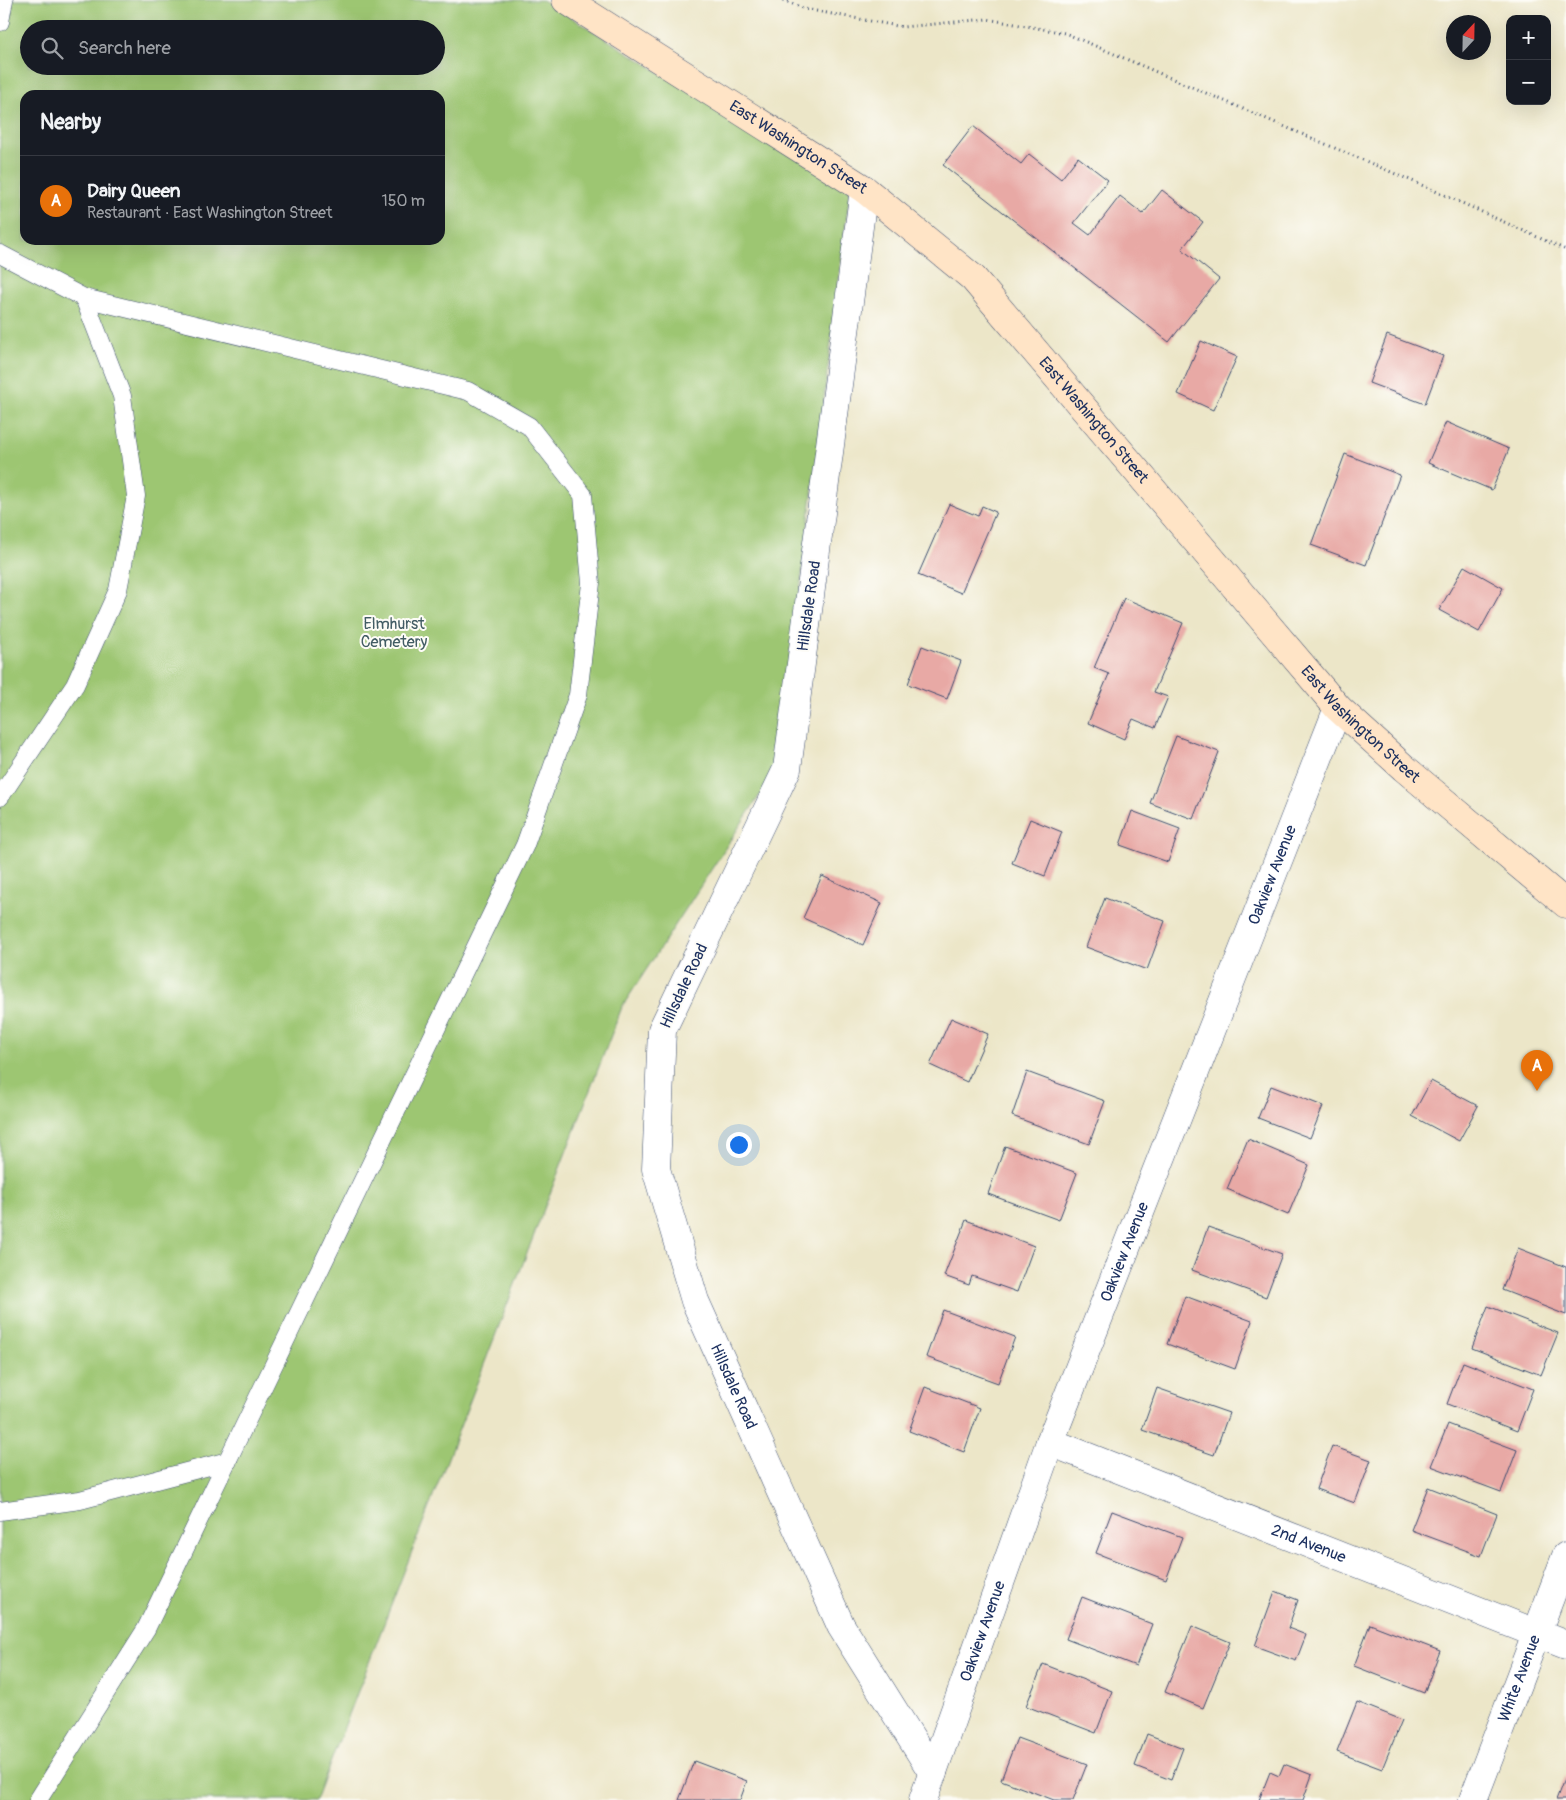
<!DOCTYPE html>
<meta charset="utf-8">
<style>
body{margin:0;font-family:Pangolin,sans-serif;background:#242831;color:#f1f3f6}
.controls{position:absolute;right:15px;top:15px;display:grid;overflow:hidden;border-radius:10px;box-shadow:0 5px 20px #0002}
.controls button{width:45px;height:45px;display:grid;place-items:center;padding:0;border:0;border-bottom:1px solid #363941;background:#171b24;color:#f1f3f6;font:25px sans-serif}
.compass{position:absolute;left:1446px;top:15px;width:45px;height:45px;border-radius:50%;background:#171b24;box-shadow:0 5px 20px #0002;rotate:22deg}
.you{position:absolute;left:738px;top:1144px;width:18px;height:18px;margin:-12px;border:4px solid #fff;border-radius:50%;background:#1a73e8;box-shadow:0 0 0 8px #1a73e833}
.badge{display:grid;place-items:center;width:32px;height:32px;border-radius:50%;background:#1a73e8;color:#fff;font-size:16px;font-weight:700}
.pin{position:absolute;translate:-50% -41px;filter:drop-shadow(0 1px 2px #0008)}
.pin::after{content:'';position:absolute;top:26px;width:18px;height:15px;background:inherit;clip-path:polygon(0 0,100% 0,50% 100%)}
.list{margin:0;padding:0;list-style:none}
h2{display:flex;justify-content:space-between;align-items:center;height:65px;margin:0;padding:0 20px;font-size:21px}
h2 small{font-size:16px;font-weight:400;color:#9ea1a6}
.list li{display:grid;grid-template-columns:32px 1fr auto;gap:15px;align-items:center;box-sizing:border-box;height:90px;padding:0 20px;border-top:1px solid #363941}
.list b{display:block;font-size:19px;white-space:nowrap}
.list p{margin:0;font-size:16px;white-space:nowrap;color:#9ea1a6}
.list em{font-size:16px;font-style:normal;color:#9ea1a6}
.icon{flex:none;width:28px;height:28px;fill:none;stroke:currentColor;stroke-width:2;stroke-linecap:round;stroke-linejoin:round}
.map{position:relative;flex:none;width:1566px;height:1800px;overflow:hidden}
.search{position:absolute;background:#171b24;box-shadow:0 5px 20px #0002;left:20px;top:20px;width:425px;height:55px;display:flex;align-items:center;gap:12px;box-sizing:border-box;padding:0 18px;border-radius:28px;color:#9ea1a6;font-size:19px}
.panel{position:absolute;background:#171b24;box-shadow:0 5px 20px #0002;left:20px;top:90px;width:425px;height:155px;border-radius:15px}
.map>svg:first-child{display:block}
.green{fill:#9dc672;stroke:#5c7a68;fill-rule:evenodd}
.building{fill:#e8a9a5}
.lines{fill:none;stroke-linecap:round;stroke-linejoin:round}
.lane-casing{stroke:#3a4a6e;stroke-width:19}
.street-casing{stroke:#3a4a6e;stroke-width:29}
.secondary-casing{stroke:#3a4a6e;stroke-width:29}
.path{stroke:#3a4a6e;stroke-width:3;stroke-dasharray:1 4;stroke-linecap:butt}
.lane{stroke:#fff;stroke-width:18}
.street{stroke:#fff;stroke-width:28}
.secondary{stroke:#ffe4c6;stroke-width:28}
.labels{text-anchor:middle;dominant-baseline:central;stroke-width:4;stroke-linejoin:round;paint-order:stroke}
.street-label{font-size:16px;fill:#1b2f5e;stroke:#fdfcf7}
.park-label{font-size:16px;fill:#425c64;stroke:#fdfcf7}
</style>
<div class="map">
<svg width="1566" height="1800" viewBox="0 0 1566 1800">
<rect width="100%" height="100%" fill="#fdfcf7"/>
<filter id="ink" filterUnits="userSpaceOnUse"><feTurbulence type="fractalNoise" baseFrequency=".02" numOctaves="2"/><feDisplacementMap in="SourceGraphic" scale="10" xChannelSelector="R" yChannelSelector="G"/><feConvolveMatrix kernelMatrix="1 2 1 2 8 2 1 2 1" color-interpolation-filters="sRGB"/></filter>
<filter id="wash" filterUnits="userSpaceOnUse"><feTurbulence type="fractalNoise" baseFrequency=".0096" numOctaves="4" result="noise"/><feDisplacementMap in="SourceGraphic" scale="20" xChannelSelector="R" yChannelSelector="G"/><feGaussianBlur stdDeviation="1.12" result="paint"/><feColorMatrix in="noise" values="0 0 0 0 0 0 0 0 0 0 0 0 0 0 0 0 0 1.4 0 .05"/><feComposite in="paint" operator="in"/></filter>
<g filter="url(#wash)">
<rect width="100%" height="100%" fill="#ece6c8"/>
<path class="green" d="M0,0h543l307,190 -72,577 -156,240 -306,793h-316zM29,29h407v37h-407zM25,95h415v145h-415z"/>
<g id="blocks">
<g class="building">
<path d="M973,126l48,38 8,-10 32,25 17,-22 30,23 -34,43 16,12 30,-39 23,18 19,-24 41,32 -21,27 37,30 -50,63 -226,-177z"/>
<path d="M1387,335l56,21 -18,48 -56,-21z"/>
<path d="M1201,341l36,16 -24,53 -35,-16z"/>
<path d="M1446,422l63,27 -17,41 -64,-27z"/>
<path d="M1345,454l55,21 -34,90 -55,-20z"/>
<path d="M949,504l29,12 4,-10 14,6 -35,81 -43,-18z"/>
<path d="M1464,566l39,22 -24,44 -40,-22z"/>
<path d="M1124,598l59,25 -29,69 14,5 -13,31 -22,-9 -9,20 -36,-16 21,-49 -15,-6z"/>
<path d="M922,646l39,15 -14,38 -39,-15z"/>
<path d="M1176,736l43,16 -26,67 -43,-16z"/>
<path d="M1132,811l48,18 -12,33 -48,-17z"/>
<path d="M1030,819l32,13 -17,44 -33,-13z"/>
<path d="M822,876l60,27 -19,42 -60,-27z"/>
<path d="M1105,898l60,23 -18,49 -61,-23z"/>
<path d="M951,1018l37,16 -21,48 -37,-17z"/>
<path d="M1027,1072l78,29 -16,43 -77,-28z"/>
<path d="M1431,1081l47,25 -19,35 -47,-25z"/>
<path d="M1271,1086l52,20 -13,32 -52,-20z"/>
<path d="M1248,1139l61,26 -21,50 -61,-26z"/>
<path d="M1005,1146l72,27 -18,47 -71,-26z"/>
<path d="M966,1220l68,26 -17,46 -45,-16 -3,9 -25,-9z"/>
<path d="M1208,1227l74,27 -16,43 -74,-27z"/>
<path d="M1518,1248l48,19v48l-64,-25z"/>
<path d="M1185,1296l67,25 -17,48 -68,-25z"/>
<path d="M1488,1306l70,27 -17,42 -69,-27z"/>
<path d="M943,1310l72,27 -17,46 -72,-26z"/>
<path d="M1463,1362l70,27 -16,42 -70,-27z"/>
<path d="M925,1387l55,21 -16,44 -55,-21z"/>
<path d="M1157,1388l72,25 -15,42 -72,-25z"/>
<path d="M1448,1424l69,26 -16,42 -70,-26z"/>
<path d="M1332,1446l39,14 -16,43 -39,-14z"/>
<path d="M1428,1487l69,27 -16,42 -70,-26z"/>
<path d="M1112,1511l70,26 -16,43 -70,-27z"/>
<path d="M1275,1591l23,9 -10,28 18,7 -10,26 -41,-15z"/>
<path d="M1082,1597l70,27 -16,42 -70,-27z"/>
<path d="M1370,1624l70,27 -16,42 -70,-27z"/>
<path d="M1192,1626l38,16 -27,66 -38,-16z"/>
<path d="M1043,1664l69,27 -16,42 -70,-27z"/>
<path d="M1357,1702l45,18 -20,49 -45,-17z"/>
<path d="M1147,1734l36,14 -12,32 -36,-14z"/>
<path d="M1017,1738l70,26 -14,36h-19l-53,-20z"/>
<path d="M694,1761l53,20 -7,19h-61z"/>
<path d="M1284,1764l28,11 -9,25h-44l11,-28 9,4z"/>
<path d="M1566,1774v26h-10z"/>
</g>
</g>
</g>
<g filter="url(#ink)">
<use href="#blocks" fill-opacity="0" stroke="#3a4a6e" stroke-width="1"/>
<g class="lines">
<g class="lane-casing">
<g id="lane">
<path d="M0,22l4,-22"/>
<path d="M0,254l84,44 384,93 61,35 54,69 8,88 -13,112 -53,150 -379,784 -108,171"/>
<path d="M0,797l75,-112 43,-95 18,-94 -14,-100 -38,-98"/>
<path d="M0,1511l80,-11 148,-39"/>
</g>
</g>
<g class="street-casing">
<g id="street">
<path id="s1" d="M864,189l-77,580 -125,261 -6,139 39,132 146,325 92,147"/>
<path id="s2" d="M1050,1442l516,203"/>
<path id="s3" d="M923,1800l127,-358 288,-734"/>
<path id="s4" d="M1473,1800l93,-244"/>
</g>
</g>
<g class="secondary-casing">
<g id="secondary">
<path id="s5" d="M566,0l298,189 109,89 365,430 66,60 162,136"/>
</g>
</g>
<path class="path" d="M783,0l22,9 98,18 84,-8 78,14 366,156 135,61"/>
<use href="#lane" class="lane"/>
<use href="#street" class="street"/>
<use href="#secondary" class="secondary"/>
</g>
</g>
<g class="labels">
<g class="street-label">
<text stroke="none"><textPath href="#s5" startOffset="275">East Washington Street</textPath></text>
<text stroke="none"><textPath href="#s5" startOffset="680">East Washington Street</textPath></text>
<text transform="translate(809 606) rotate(-82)">Hillsdale Road</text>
<text stroke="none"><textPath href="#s5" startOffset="1085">East Washington Street</textPath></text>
<text stroke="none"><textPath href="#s3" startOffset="989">Oakview Avenue</textPath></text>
<text transform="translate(684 986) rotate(-65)">Hillsdale Road</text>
<text stroke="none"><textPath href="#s3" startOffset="584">Oakview Avenue</textPath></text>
<text stroke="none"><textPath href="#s1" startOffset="1245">Hillsdale Road</textPath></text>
<text stroke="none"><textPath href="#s2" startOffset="278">2nd Avenue</textPath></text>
<text stroke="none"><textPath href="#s3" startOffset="179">Oakview Avenue</textPath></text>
<text stroke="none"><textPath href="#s4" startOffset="130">White Avenue</textPath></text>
</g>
<g class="park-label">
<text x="394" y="624">Elmhurst<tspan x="394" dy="18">Cemetery</tspan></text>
</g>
</g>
</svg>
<div class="controls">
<button>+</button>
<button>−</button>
</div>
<svg class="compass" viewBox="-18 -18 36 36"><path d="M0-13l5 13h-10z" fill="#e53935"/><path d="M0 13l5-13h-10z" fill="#9ea1a6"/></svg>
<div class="you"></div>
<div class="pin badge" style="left:1537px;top:1091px;background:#e8710a">A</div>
<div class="search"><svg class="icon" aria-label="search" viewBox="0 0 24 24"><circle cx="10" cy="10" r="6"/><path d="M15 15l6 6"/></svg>Search here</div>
<section class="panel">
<h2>Nearby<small></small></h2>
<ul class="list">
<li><span class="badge" style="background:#e8710a">A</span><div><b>Dairy Queen</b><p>Restaurant · East Washington Street</p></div><em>150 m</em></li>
</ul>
</section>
</div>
